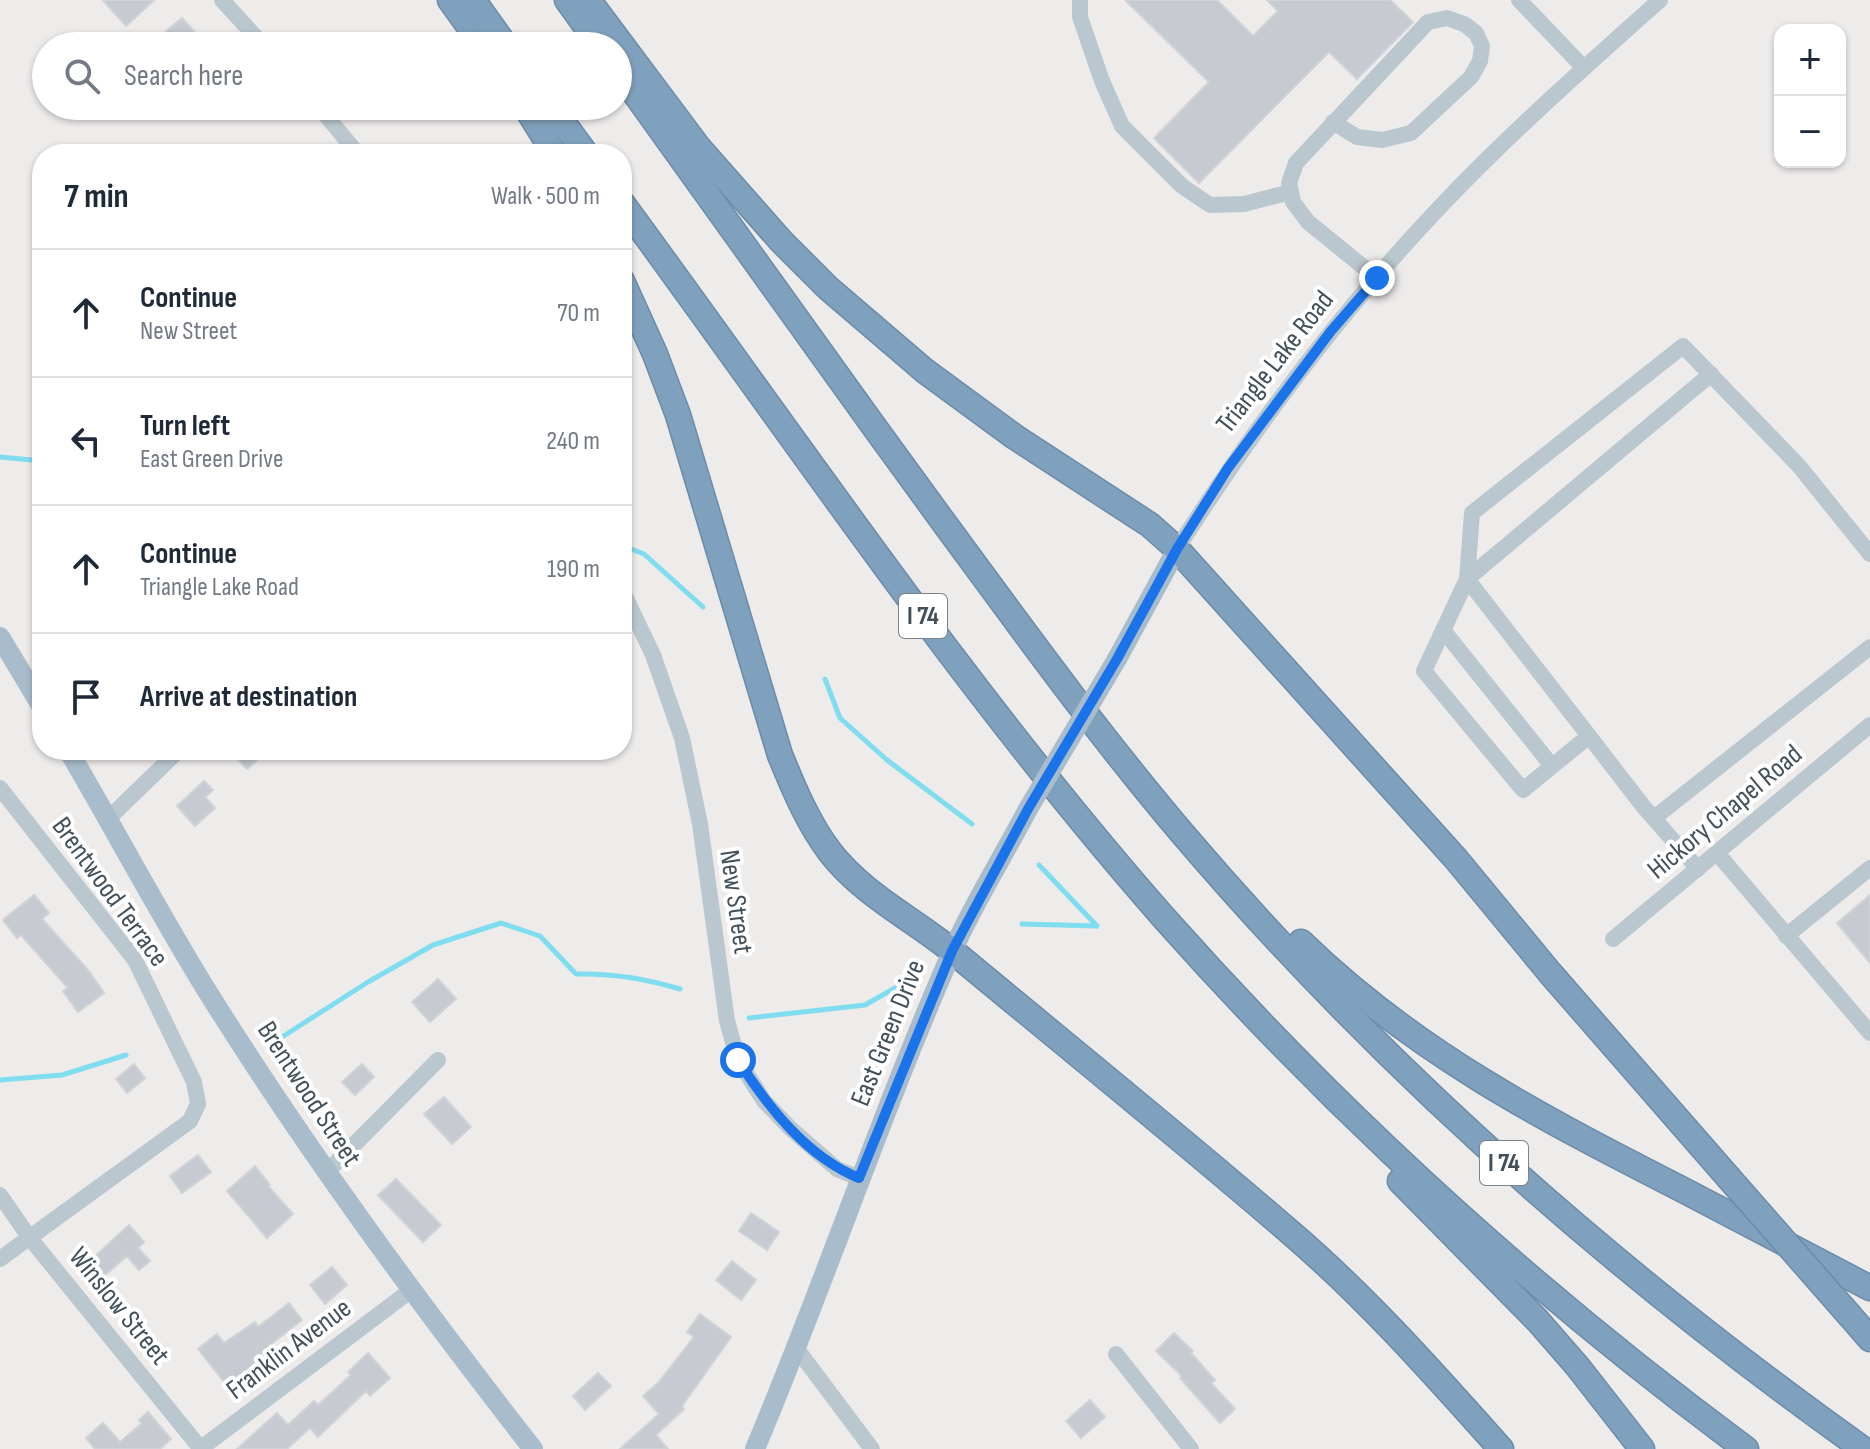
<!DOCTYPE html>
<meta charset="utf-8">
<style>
body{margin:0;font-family:"Sofia Sans Condensed",sans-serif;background:#f2f2f3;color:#1f2937}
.controls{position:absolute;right:24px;top:24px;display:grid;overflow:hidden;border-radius:16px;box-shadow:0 2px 6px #0004}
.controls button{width:72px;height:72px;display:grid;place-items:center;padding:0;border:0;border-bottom:2px solid #e0e1e3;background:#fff;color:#1f2937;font:40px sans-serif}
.stop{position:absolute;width:24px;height:24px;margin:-18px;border:6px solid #1a73e8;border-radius:50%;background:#fff}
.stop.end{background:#1a73e8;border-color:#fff;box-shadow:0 2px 8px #0008}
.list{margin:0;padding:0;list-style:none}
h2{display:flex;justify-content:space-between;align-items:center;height:104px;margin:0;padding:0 32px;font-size:34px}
h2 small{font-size:26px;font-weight:400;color:#747a83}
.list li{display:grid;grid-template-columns:52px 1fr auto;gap:24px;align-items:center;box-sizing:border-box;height:128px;padding:0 32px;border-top:2px solid #e0e1e3}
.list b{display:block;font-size:30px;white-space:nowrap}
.list p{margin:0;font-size:26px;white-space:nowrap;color:#747a83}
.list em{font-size:26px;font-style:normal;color:#747a83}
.icon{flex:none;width:44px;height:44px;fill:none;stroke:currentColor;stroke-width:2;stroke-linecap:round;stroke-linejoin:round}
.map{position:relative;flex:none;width:1870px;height:1449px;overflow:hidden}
.search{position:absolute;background:#fff;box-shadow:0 2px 6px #0004;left:32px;top:32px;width:600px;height:88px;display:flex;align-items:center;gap:20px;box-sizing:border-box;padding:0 28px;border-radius:44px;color:#747a83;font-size:30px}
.panel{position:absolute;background:#fff;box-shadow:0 2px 6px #0004;left:32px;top:144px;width:600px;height:616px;border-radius:32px}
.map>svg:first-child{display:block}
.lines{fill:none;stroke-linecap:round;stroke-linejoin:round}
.stream{stroke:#80ddef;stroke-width:5}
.building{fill:#c7cad1;stroke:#cfd2d7;stroke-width:2}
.highway-casing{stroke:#6b8ba9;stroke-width:27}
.minor{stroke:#bbc7cf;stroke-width:16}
.major{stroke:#a9bccc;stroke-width:20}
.highway{stroke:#80a1bd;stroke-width:24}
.highway-bridge-casing{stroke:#6b8ba9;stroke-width:27;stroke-linecap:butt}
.major-bridge{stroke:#a9bccc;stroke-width:20}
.highway-bridge{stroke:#80a1bd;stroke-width:24}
.route{stroke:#1a73e8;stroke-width:10}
.labels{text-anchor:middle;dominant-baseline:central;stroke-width:8;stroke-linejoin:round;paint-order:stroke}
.shield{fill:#fff;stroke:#7b848b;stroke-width:2}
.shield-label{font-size:26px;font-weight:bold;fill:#435059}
.street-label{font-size:28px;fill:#435059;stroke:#fff}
</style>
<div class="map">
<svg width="1870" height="1449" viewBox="0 0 1870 1449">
<rect width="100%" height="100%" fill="#eeebeb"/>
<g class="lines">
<g class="stream">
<path d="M0,457l42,4"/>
<path d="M631,549l13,5 59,53"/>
<path d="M825,679l15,39 47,42 85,64"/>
<path d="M1039,865l58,61"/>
<path d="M1022,924l75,2"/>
<path d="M749,1018l116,-13 30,-17"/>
<path d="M282,1037l86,-55 65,-37 68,-22 39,13 36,38c37,-1 68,4 104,15"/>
<path d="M0,1080l62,-5 64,-20"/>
</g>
</g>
<g class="building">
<path d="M103,0h51l-28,26z"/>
<path d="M1125,0h92l36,36 25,-25 -11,-11h123l23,22 -56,57 -28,-27 -130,131 -45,-45 55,-56z"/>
<path d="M182,18l12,13 -15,14 -13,-14z"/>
<path d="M229,750h39l-21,19z"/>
<path d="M204,781l9,9 -8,7 10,11 -20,18 -18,-20z"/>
<path d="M34,895l15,18 -7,6 47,52 15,22 -26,19 -15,-21 5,-3 -47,-53 -4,3 -14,-18z"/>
<path d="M1870,895v68l-33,-40z"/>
<path d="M438,979l18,20 -26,23 -18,-20z"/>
<path d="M134,1064l11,14 -18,15 -11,-14z"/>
<path d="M362,1064l12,13 -19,18 -13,-13z"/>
<path d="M444,1097l27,30 -19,17 -28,-30z"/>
<path d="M198,1155l13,17 -29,21 -12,-17z"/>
<path d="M255,1166l15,19 -2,1 25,28 -26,24 -40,-47z"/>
<path d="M396,1179l45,46 -18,17 -45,-47z"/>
<path d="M751,1213l28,19 -12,18 -28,-19z"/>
<path d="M129,1225l15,17 -6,6 12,13 -11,9 -12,-14 -33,29 -14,-15z"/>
<path d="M732,1261l24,19 -15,20 -25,-20z"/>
<path d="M332,1267l15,18 -22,19 -15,-19z"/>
<path d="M289,1303l13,17 -32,25 5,7 -28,18 1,2 -19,16 -31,-39 19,-15 7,9 31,-21 3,5z"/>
<path d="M700,1314l31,23 -49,69 2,3 -28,26 12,14h-48l39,-35 -16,-18 15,-13 36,-46 -7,-5z"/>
<path d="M1174,1333l19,18 -2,2 24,27 -4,3 24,26 -15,14 -40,-45 2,-2 -26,-25z"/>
<path d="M368,1353l22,25 -20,18 -4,-5 -48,46 -8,-9 -23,21h-50l40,-36 11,12 26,-24 4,4 33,-30 -3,-3z"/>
<path d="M598,1373l13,13 -26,24 -12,-14z"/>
<path d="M1090,1400l15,17 -24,21 -15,-17z"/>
<path d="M148,1412l23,27 -11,10h-65l-9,-11 17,-15 17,19 22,-19 -3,-3z"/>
</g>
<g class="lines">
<g class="highway-casing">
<g id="highway">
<path d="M450,0l33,46"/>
<path d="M473,0l33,46"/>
<path d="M567,0l33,46"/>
<path d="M586,0l6,5 107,143 82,93 47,47 97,83 90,66 135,88 27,24 279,310 94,114 178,204"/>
<path d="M618,70c108,151 215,301 324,450 78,106 155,213 240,313 199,234 431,438 681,616"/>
<path d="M525,106l30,48"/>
<path d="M551,106l35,48"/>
<path d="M622,203c177,241 345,491 543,716 174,196 370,374 581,530"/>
<path d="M622,281l33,73 23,61 102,340c14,34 28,68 50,97 33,43 85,68 126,102 112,93 225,184 335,279 77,66 143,141 210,216"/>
<path d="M1301,942c114,111 245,178 386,250 61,32 122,64 183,96"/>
<path d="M1400,1181l138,140 40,46 64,82"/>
<path d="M1851,1317l19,22"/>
</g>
</g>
<g class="minor">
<path d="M222,0l42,46"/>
<path d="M1080,0v17l22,64 20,45 60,60 28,19 34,-1 47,-12"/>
<path d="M1519,0l65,68"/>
<path d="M318,106l40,48"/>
<path d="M1333,122l24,15 25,3 29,-7 60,-56 9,-16 2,-15 -6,-13 -12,-9 -17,-6 -19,4 -132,141 -7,20 4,19 15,20 69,56"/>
<path d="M1177,549c77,-121 163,-237 262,-341 70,-74 146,-141 221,-208"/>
<path d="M622,590l31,65 29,83 18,86 27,197 11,39 26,41 27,28 46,40 22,9"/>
<path d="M1443,630l109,136"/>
<path d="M1589,736l-122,-157 244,-205"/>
<path d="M0,788l135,172 59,122 4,22 -8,17 -190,138"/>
<path d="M109,818l70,-68"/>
<path d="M1654,818l216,-171"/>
<path d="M1717,853l153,180"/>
<path d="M1698,869l-55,-63 -54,-70 -66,54 -99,-119 43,-92 5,-66 211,-167 116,120 71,88"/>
<path d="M1786,936l84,-68"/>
<path d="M1613,939l257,-214"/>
<path d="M326,1173l112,-113"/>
<path d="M0,1195l29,42 172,212"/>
<path d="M797,1349l75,100"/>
<path d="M1116,1354l75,95"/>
<path d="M200,1449l210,-158"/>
</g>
<g class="major">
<path d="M0,637l42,70"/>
<path d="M1117,659l60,-110"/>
<path d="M68,750c46,78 88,158 136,236 100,161 212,313 329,463"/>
<path d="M755,1449c69,-164 125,-333 196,-495 22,-50 52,-97 77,-145"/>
</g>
<use href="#highway" class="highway"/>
<g class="highway-bridge-casing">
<path id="highway-bridge" d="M1728,1177l123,140"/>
</g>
<path class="major-bridge" d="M1028,809l89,-150"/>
<use href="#highway-bridge" class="highway-bridge"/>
</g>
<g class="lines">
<path class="route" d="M738,1060c30,47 69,97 121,118l93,-227 76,-142 89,-150 60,-110 51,-81 103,-137 46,-53"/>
</g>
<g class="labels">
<g class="shield">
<rect x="899" y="594" width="48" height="44" rx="6"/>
<rect x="1480" y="1141" width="48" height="44" rx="6"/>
</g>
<g class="shield-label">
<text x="923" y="616">I 74</text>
<text x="1504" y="1163">I 74</text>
</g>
<g class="street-label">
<text transform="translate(1275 362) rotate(-52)">Triangle Lake Road</text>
<text transform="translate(1725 812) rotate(-40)">Hickory Chapel Road</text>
<text transform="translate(110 892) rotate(54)">Brentwood Terrace</text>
<text transform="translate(736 902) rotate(82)">New Street</text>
<text transform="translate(888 1033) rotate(-68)">East Green Drive</text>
<text transform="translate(309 1094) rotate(57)">Brentwood Street</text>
<text transform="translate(119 1306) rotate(51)">Winslow Street</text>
<text transform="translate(289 1349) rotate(-37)">Franklin Avenue</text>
</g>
</g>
</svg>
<div class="controls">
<button>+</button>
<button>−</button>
</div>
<div class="stop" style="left:738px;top:1060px"></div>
<div class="stop end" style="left:1377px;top:278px"></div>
<div class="search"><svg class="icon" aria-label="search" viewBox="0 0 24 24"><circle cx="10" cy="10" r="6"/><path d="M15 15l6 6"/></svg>Search here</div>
<section class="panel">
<h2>7 min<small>Walk · 500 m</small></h2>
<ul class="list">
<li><svg class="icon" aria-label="ahead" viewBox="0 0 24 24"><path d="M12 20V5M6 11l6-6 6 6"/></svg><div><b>Continue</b><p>New Street</p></div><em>70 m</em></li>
<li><svg class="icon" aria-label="left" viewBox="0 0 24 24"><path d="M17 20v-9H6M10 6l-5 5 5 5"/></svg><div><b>Turn left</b><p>East Green Drive</p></div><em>240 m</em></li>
<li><svg class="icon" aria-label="ahead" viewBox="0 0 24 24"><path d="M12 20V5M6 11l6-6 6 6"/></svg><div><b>Continue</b><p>Triangle Lake Road</p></div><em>190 m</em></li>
<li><svg class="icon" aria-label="arrive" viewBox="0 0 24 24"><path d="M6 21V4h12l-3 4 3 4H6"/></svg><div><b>Arrive at destination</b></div></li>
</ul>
</section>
</div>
